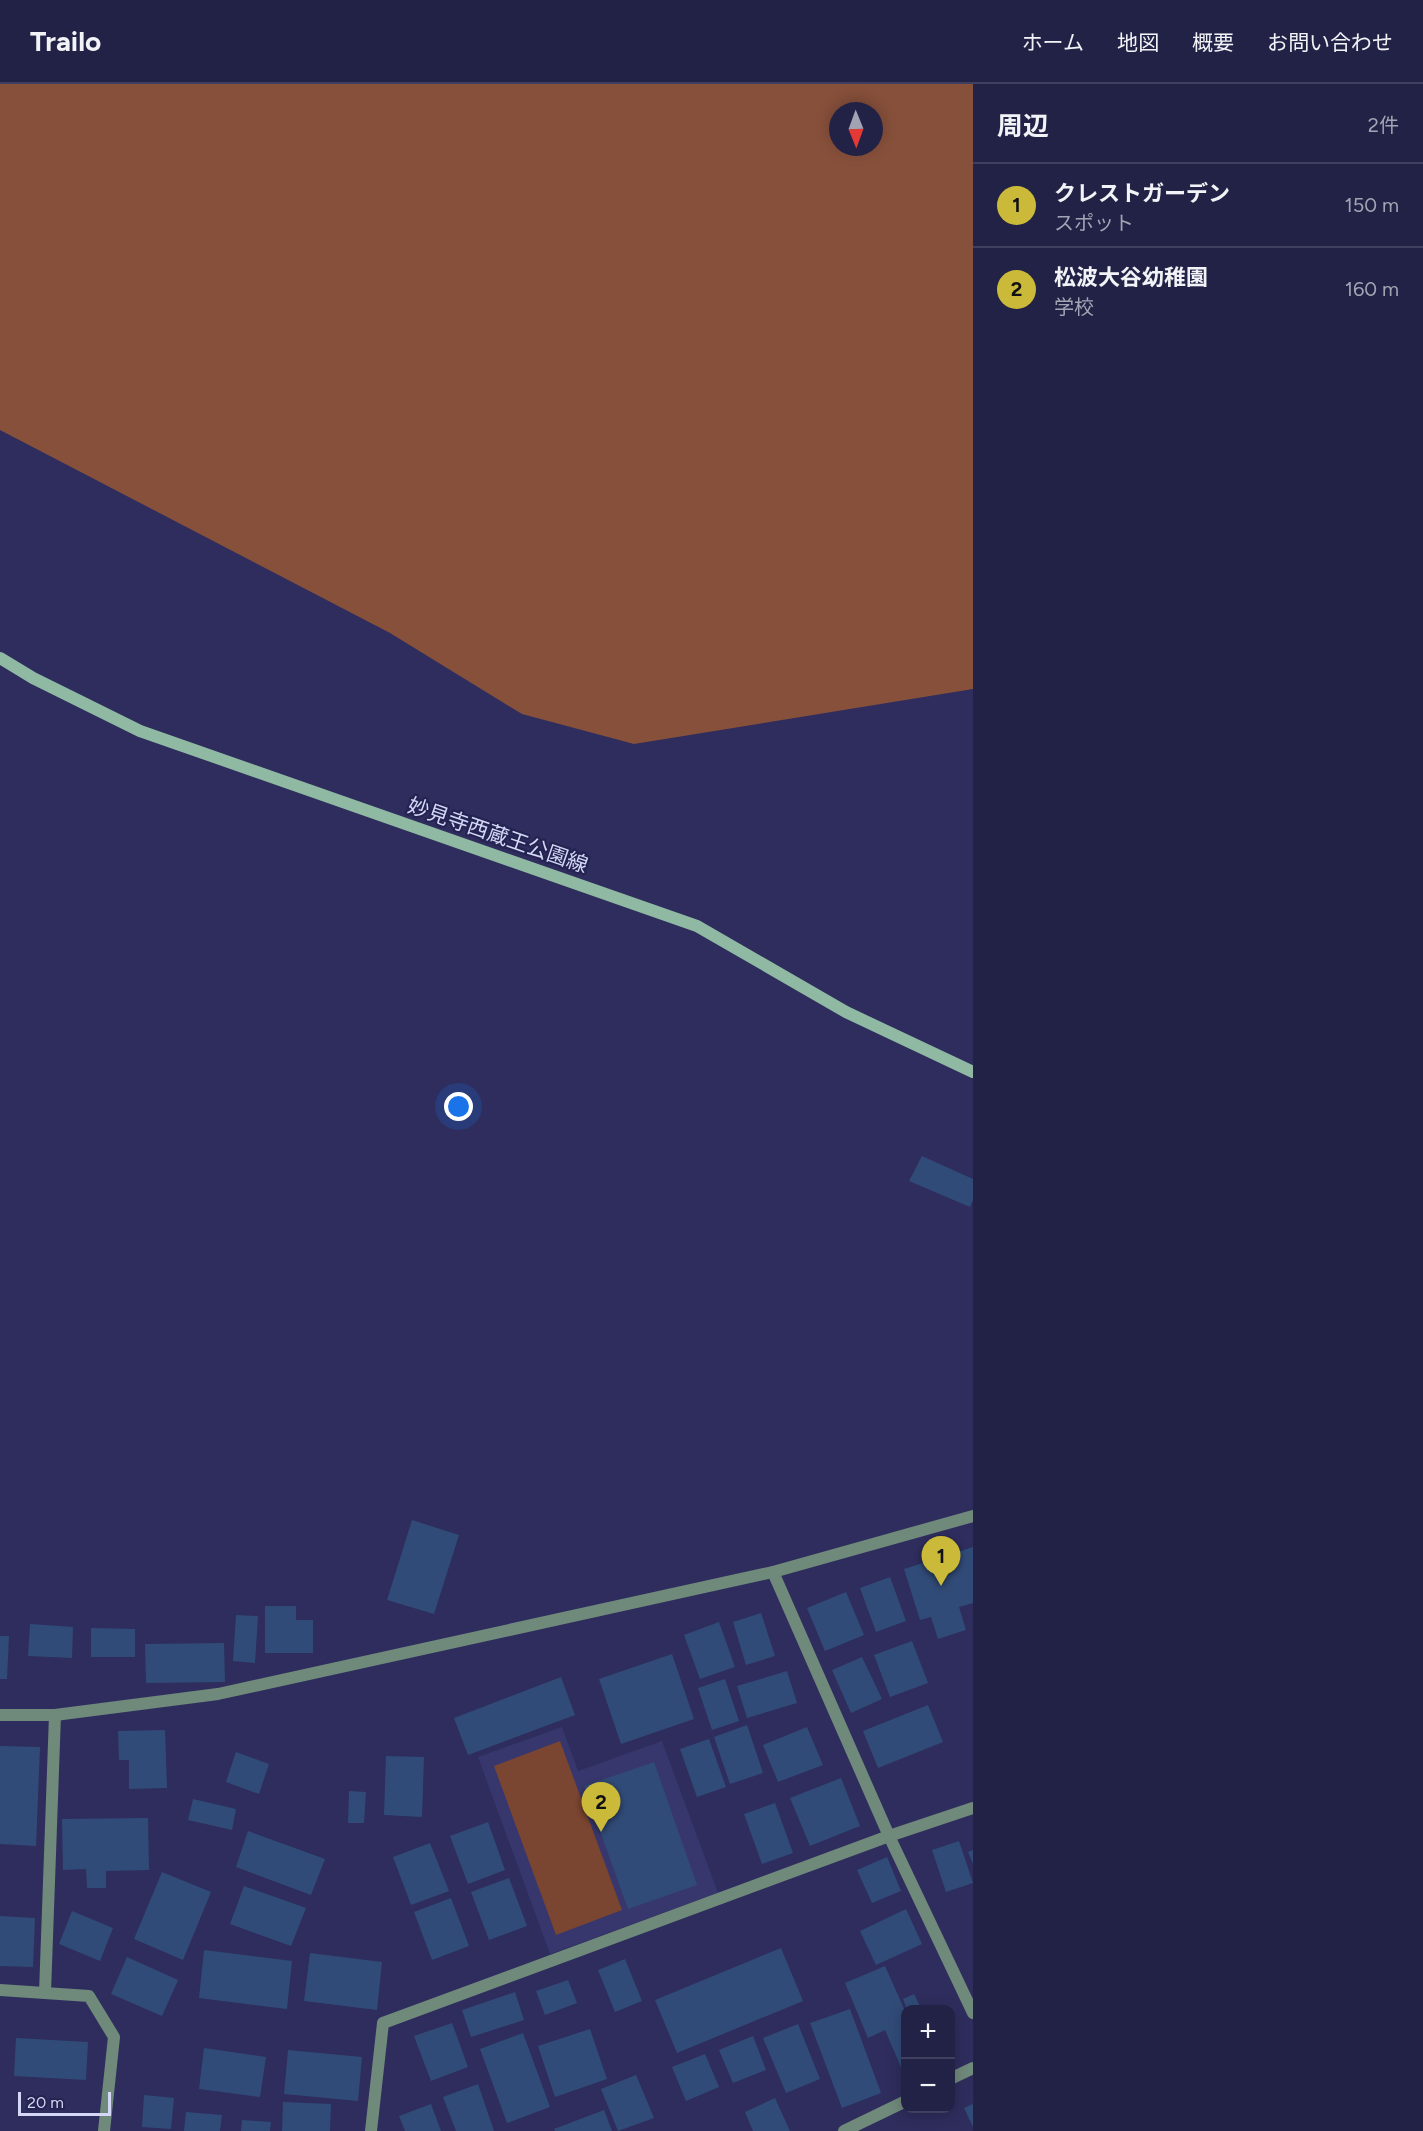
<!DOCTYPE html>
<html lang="ja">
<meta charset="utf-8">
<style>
body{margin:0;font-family:Figtree,"Noto Sans JP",sans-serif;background:#2a2a4d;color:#f1f3f6}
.controls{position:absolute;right:18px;bottom:18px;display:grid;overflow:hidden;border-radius:12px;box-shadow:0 3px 15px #0003}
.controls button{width:54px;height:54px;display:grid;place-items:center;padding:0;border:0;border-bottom:2px solid #3f3f5f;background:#222246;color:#f1f3f6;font:30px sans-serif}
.compass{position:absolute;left:829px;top:18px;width:54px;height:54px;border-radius:50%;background:#222246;box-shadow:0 3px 15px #0003;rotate:179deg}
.scale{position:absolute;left:18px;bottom:15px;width:93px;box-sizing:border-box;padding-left:6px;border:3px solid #d4d7f5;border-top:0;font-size:16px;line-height:21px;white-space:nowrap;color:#d4d7f5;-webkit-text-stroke:4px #242352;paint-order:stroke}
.you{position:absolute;left:459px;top:1023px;width:21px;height:21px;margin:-15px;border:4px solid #fff;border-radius:50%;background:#1a73e8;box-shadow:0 0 0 9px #1a73e833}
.badge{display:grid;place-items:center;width:39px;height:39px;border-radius:50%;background:#cbb939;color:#111;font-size:20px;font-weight:700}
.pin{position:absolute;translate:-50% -50px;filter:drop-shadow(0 2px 3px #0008)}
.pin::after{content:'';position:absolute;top:32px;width:21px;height:18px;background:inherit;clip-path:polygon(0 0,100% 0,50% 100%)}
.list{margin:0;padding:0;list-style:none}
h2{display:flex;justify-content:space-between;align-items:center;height:78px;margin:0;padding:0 24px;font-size:26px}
h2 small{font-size:20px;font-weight:400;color:#a2a4b3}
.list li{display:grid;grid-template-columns:39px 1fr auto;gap:18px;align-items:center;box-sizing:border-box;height:84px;padding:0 24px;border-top:2px solid #3f3f5f}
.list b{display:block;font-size:22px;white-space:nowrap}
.list p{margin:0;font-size:20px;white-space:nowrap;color:#a2a4b3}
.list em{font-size:20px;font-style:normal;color:#a2a4b3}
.map{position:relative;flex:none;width:973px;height:2047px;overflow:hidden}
header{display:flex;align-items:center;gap:36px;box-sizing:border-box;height:84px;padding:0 30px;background:#222246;border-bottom:2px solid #3f3f5f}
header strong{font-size:28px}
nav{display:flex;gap:33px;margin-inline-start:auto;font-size:21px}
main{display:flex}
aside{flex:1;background:#222246}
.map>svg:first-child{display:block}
.built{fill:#37376d}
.green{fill:#7a4531}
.forest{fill:#87503b;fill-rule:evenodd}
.building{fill:#314b78}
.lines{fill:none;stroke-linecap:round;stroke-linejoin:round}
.service{stroke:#6f897b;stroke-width:12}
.minor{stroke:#6f897b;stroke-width:12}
.secondary{stroke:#8fb9a2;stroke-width:12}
.labels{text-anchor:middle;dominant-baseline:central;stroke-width:4.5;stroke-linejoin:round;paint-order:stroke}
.street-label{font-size:21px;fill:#d4d7f5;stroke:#242352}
</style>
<header>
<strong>Trailo</strong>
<nav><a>ホーム</a><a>地図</a><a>概要</a><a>お問い合わせ</a></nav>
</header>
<main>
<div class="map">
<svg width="973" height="2047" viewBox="0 0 973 2047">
<rect width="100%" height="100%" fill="#2e2d5d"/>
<path class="built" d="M562,1643l16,44 84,-30 56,152 -168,61 -72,-197z"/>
<path class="green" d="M560,1657l62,169 -66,25 -62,-169z"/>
<path class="forest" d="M0,0h973v605l-339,55 -112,-30 -132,-81 -390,-203zM838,27h36v36h-36z"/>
<g class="building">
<path d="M922,1072l51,23v21l-3,7 -61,-26z"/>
<path d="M412,1436l47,15 -25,79 -47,-14z"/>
<path d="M973,1463v56l-14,4 7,23 -28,9 -7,-22 -11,3 -16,-51z"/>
<path d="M890,1493l16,44 -30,11 -16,-44z"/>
<path d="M846,1508l18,43 -39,16 -18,-43z"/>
<path d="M265,1522h31v14h17v33h-48z"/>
<path d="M761,1529l14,43 -29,9 -13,-43z"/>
<path d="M236,1531l22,1 -3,47 -22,-2z"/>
<path d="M719,1538l16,45 -35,12 -16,-44z"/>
<path d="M30,1540l43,3 -1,31 -44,-2z"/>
<path d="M91,1544l44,1v28h-44z"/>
<path d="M0,1552h9l-2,43h-7z"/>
<path d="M912,1557l16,42 -38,14 -16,-42z"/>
<path d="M224,1559l1,39 -79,1 -1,-39z"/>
<path d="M672,1570l22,65 -73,25 -22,-65z"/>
<path d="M862,1573l20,42 -31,14 -19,-43z"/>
<path d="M787,1587l10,32 -50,15 -10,-32z"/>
<path d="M561,1593l14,38 -107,40 -14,-37z"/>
<path d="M725,1595l14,42 -27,9 -14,-42z"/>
<path d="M928,1621l15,37 -65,26 -15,-37z"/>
<path d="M747,1641l16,48 -33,11 -16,-47z"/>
<path d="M807,1643l16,38 -45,17 -15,-37z"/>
<path d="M165,1646l2,58 -38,1v-29h-10l-1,-29z"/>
<path d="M709,1655l17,48 -29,10 -17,-48z"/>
<path d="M0,1662l40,1 -4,99 -36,-2z"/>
<path d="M236,1668l33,12 -10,30 -33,-12z"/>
<path d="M386,1672l38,1 -2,60 -38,-2z"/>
<path d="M654,1678l43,123 -69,24 -44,-123z"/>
<path d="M841,1694l19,48 -50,20 -20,-48z"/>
<path d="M349,1707l17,1 -2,31h-16z"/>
<path d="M193,1715l43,10 -4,21 -44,-10z"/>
<path d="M775,1719l18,50 -31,11 -18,-50z"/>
<path d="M148,1734l1,52 -43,1v17h-19l-1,-19 -23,1 -1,-51z"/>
<path d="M488,1738l17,48 -37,14 -18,-48z"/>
<path d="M248,1747l77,28 -14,36 -75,-28z"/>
<path d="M959,1757l14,42 -27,9 -14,-42z"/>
<path d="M430,1759l19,48 -38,14 -18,-48z"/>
<path d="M973,1766v14l-5,-12z"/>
<path d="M887,1773l14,34 -29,12 -15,-33z"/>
<path d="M162,1788l49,20 -28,68 -49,-21z"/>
<path d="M509,1794l18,48 -38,14 -18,-48z"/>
<path d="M244,1802l62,22 -15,38 -61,-22z"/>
<path d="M451,1814l18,48 -37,14 -18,-48z"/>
<path d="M906,1825l16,35 -46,21 -16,-34z"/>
<path d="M72,1827l41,17 -13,33 -41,-17z"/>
<path d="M0,1832l35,2 -2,49 -33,-1z"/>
<path d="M781,1864l22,53 -126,52 -22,-53z"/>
<path d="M204,1866l88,11 -5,48 -88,-11z"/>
<path d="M310,1869l72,9 -5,48 -73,-9z"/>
<path d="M127,1873l51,23 -16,36 -51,-22z"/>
<path d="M625,1875l17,42 -27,11 -17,-42z"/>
<path d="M885,1882l21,47v58l-3,1 -18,-42 -17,8 -23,-55z"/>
<path d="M568,1896l9,23 -32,12 -9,-24z"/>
<path d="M515,1908l9,28 -53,17 -9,-27z"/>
<path d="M914,1910l8,16h-15l-4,-11z"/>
<path d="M850,1925l31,84 -39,15 -32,-85z"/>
<path d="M452,1939l16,44 -37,14 -17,-45z"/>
<path d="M798,1940l22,55 -34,14 -23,-55z"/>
<path d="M590,1945l17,50 -52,18 -17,-51z"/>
<path d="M523,1949l27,74 -43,16 -27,-74z"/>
<path d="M753,1952l13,34 -33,13 -14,-33z"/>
<path d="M16,1954l72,4 -2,38 -72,-4z"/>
<path d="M204,1964l62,9 -6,40 -61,-8z"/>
<path d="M288,1966l74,7 -4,44 -74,-7z"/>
<path d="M705,1970l14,33 -33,14 -14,-34z"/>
<path d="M636,1991l18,43 -36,13 -17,-42z"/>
<path d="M478,2000l16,47h-38l-13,-34z"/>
<path d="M144,2011l30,3 -3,31 -29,-2z"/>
<path d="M775,2014l15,33h-37l-8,-19z"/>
<path d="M283,2018l48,2 -1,27h-48z"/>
<path d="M431,2020l10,27h-36l-6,-15z"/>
<path d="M973,2020v23l-9,-19z"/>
<path d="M604,2026l8,21h-57l-1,-2z"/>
<path d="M186,2028l36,3 -2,16h-36z"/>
<path d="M242,2036l29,2 -1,9h-29z"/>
</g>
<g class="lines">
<g class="service">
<path d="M773,1488l116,264 84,177"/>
<path d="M0,1631h55l163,-21 555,-122 200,-56"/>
<path d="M0,1906l89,6 25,41 -10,94"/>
<path d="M45,1909l10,-278"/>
<path d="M371,2047l12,-108 506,-187 84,-28"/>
</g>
<g class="minor">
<path d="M950,1995l23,-11"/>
<path d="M844,2047l62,-30"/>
</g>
<path class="secondary" d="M0,574l33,20 107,53 557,195 149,86 127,60"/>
</g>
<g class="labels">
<g class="street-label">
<text transform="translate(498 751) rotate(19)">妙見寺西蔵王公園線</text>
</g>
</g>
</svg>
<div class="controls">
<button>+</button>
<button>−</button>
</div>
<svg class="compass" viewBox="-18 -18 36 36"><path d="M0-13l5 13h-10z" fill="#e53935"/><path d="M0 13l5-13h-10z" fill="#a2a4b3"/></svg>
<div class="scale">20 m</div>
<div class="you"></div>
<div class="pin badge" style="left:941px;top:1502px">1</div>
<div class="pin badge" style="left:601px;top:1748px">2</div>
</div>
<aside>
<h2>周辺<small>2件</small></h2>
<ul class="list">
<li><span class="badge">1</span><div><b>クレストガーデン</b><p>スポット</p></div><em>150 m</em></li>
<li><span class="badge">2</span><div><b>松波大谷幼稚園</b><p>学校</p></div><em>160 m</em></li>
</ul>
</aside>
</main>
